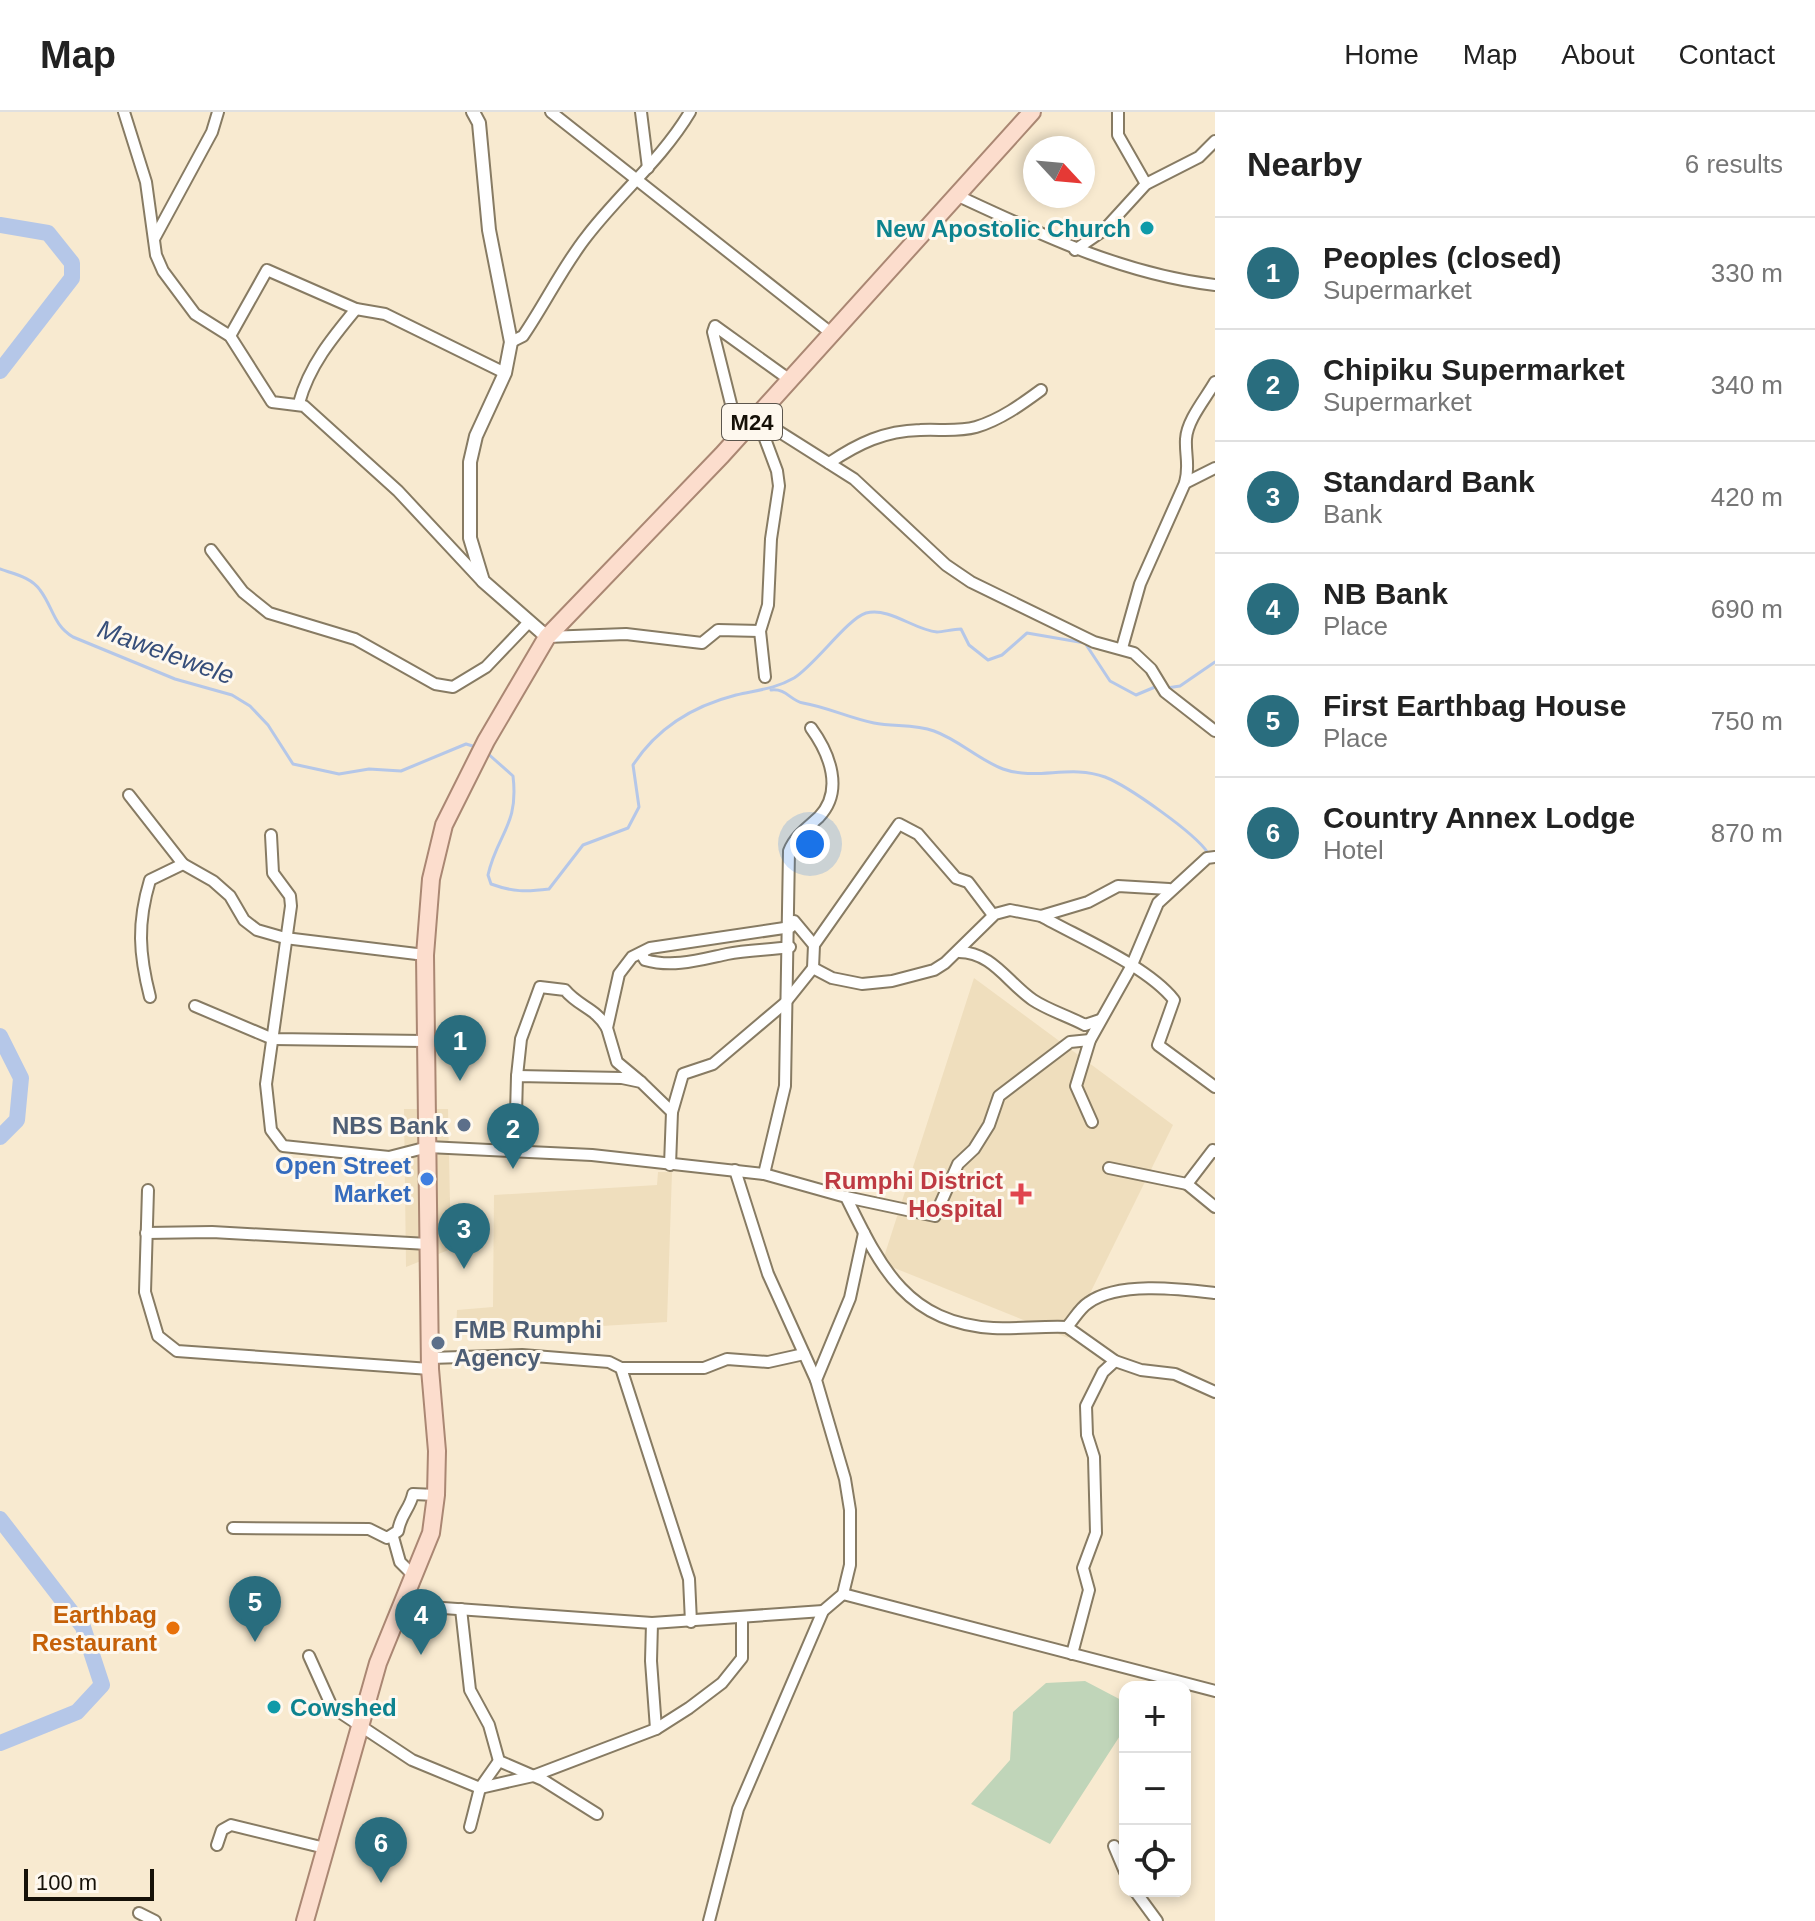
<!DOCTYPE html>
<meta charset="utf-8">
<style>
body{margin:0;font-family:Arial,sans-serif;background:#f2f2f2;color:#222}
.controls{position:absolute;right:24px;bottom:24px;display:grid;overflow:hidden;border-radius:16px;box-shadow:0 4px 12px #0003}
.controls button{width:72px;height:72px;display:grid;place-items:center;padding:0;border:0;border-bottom:2px solid #e0e0e0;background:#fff;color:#222;font:40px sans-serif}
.compass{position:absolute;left:1023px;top:24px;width:72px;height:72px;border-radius:50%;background:#fff;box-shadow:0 4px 12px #0003;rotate:116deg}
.scale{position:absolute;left:24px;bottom:20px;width:130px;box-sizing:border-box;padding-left:8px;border:4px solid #161108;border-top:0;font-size:22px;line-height:28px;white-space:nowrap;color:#161108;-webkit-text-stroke:6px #fef8ee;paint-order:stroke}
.you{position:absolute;left:810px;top:732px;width:28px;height:28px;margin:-20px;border:6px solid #fff;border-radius:50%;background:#1a73e8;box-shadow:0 0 0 12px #1a73e833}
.badge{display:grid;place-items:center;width:52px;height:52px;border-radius:50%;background:#296d7e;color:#fff;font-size:26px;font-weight:700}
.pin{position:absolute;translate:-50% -66px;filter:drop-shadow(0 2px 4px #0008)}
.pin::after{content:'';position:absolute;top:42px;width:28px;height:24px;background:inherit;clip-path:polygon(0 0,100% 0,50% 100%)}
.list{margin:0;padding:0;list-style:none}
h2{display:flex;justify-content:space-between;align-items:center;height:104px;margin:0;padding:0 32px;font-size:34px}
h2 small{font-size:26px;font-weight:400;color:#767676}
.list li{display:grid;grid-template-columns:52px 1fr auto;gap:24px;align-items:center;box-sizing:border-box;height:112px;padding:0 32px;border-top:2px solid #e0e0e0}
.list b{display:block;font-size:30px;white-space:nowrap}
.list p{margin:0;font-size:26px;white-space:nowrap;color:#767676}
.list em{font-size:26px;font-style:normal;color:#767676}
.icon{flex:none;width:44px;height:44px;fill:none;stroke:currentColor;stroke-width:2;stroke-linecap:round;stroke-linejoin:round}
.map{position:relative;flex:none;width:1215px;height:1809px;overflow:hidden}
header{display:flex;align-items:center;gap:48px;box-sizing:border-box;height:112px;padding:0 40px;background:#fff;border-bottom:2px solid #e0e0e0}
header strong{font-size:38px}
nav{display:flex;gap:44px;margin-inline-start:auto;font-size:28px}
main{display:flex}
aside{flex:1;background:#fff}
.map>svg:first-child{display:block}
.built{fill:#efdebd}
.green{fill:#c0d5b9}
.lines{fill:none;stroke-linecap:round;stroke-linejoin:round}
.stream{stroke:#b5c7e8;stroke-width:3}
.river{stroke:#b5c7e8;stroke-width:16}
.minor-casing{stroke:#877b63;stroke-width:14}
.tertiary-casing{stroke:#877b63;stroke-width:16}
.primary-casing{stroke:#aa8773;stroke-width:20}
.minor{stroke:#fff;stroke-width:10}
.tertiary{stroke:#fff;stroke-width:12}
.primary{stroke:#fcddcd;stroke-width:16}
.culture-dot{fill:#0f9aa8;stroke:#fef8ee;stroke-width:3}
.service-dot{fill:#5c6f8a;stroke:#fef8ee;stroke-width:3}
.shop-dot{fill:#3f7fe0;stroke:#fef8ee;stroke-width:3}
.health-dot{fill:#e0444e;stroke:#fef8ee;stroke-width:3}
.food-dot{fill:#e8710a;stroke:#fef8ee;stroke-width:3}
.labels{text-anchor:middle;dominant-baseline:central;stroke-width:6;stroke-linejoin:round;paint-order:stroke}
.shield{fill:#fef8ee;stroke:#5c564d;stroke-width:2}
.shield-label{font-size:22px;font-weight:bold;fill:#161108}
.culture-label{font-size:24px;font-weight:bold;fill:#0d838f;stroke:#fef8ee;text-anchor:end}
.service-label{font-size:24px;font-weight:bold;fill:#4e5e75;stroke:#fef8ee;text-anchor:end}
.shop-label{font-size:24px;font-weight:bold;fill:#366cbe;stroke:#fef8ee;text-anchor:end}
.health-label{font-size:24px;font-weight:bold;fill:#be3a42;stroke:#fef8ee;text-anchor:end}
.food-label{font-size:24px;font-weight:bold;fill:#c56008;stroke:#fef8ee;text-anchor:end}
.water-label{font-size:26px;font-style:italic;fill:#364e7a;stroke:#fef8ee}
</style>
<header>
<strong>Map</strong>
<nav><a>Home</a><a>Map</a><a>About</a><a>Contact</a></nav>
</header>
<main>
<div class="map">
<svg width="1215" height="1809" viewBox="0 0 1215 1809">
<rect width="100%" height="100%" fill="#f8ead0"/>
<g class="built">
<path d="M974,866l199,147 -105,213 -186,-75z"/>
<path d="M404,997h44l3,140 -45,18z"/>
<path d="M658,1060h14l-5,150 -165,10 -46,-2 1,-20 36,-3 1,-112 163,-10z"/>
</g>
<path class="green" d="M1085,1569l40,21v26l-75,116 -79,-40 39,-44 3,-48 33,-29z"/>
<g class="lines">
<g class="stream">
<path d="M0,457c14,5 31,8 40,21 13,17 13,35 33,47l102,42 57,16 18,11 18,19 25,39 46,10 30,-5 32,2 65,-27 10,3"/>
<path d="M1167,576l13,-2 35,-24"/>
<path d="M771,578c15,-2 20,11 32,13 24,4 46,15 71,20 20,4 40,1 60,8 25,9 45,29 69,38 34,12 67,-5 102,8 23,9 90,56 103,76"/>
<path d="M486,640l27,24c6,50 -16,58 -25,99l3,9c22,8 35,8 58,5l34,-44 45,-17 11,-21 -6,-42c24,-37 60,-59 103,-70 21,-5 39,-6 58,-17 22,-14 53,-59 72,-65 24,-6 48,17 71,19 7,0 15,-3 24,-3l8,16 19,15 14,-5 25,-22 58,10 25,38 26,14 19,-8 4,2"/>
</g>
<g class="river">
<path d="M0,113l48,8 24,30v15l-72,93"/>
<path d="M0,924l21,42 -4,42 -17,17"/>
<path d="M0,1407l83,108 19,58 -25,27 -77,31"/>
</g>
<g class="minor-casing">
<g id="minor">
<path d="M124,0l22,70 10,73 7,16 32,43 35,22 42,66 32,4 94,85 83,89"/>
<path d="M551,0l280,221"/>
<path d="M641,0l7,56"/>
<path d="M1118,0v23l28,49"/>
<path d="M956,83c84,39 166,79 259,90"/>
<path d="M154,127l58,-107 6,-20"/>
<path d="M1075,138l29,-20 42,-46 53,-27 16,-16"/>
<path d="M230,224l37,-66 89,39 29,5 120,59"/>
<path d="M511,230l12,-6c22,-32 40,-70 64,-100 33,-43 75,-77 103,-124"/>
<path d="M299,291c10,-37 33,-65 57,-94"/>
<path d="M756,305l98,62 92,86 25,17 123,60 40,11 17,16 14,23 50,39"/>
<path d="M758,308l19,51 2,15 -8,53 -3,66 -8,26 5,46"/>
<path d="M739,324l-26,-104 2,-6 75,54"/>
<path d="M829,351c30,-20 55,-32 91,-33 20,-1 38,2 56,-3 24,-7 46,-23 65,-37"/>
<path d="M1185,371l30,-15"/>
<path d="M211,438l32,42 26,21 86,26 80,45 18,3 33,-20 43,-45"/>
<path d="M547,525l79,-3 76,9 16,-13 42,1"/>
<path d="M1122,536l18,-64 45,-101c5,-17 0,-28 1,-44 1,-19 20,-41 29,-57"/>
<path d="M129,683l54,69 30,17 17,15 14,24 13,10 28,8 140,17"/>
<path d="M271,723l2,38 17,23 1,10 -25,178 5,46 12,16 106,11 39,-10 164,8 172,19 82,23c34,69 60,126 147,131 25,1 50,-2 74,-1 7,-8 13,-19 21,-24 30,-22 93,-14 127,-10"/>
<path d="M1041,804c39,22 106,50 133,84l-16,45 57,42"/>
<path d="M959,840c33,0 49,31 74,48 15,10 35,16 52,25l15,-5"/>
<path d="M641,841l4,7c28,8 54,0 82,-6 20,-4 42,-4 63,-7"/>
<path d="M813,856l1,-23 85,-121 19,10 38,44 12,4 25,33"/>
<path d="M150,885c-11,-43 -13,-74 0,-117l33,-16"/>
<path d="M195,894l78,33 151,2"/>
<path d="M517,964l4,-37 19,-52 25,3c14,17 31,18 42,38"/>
<path d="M641,970l-24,-20 -10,-34 12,-54 13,-17 18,-9 141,-21 3,-6 20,24"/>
<path d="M1092,1010l-16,-36 14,-46 41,-73 27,-64 49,-45 8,-1"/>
<path d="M515,1040l2,-76 105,2 19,4 31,30"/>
<path d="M670,1053l2,-53 11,-38 30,-10 72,-61 28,-35 19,10 30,6 30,-3 42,-11 11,-7 50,-49 15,-4 31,6 47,-14 30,-16 51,3"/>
<path d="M1109,1056l78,16 26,-34 2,2"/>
<path d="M735,1058l33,104 48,106"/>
<path d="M764,1062l21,-88 4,-235c6,-15 18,-23 30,-34 25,-26 11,-63 -8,-89"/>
<path d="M1187,1072l28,23"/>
<path d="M148,1078l-3,102 13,44 19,15 253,18"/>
<path d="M846,1085l89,19 23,-52 16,-15 15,-24 10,-29 71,-54 20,-2"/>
<path d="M146,1121l66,-1 216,12"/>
<path d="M1067,1215l48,34 26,9 34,4 40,18"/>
<path d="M430,1246l92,-3 87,7 12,6 68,211 2,43"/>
<path d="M621,1256h83l23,-9 41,3 36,-8"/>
<path d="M233,1416l136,1 18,9 11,-7c3,-18 12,-22 15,-37l23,1"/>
<path d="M393,1425l7,25 15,15"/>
<path d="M843,1482l372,97"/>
<path d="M401,1493l251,18 171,-12"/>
<path d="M461,1497l9,81 19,35 10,36 44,19 54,34"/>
<path d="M652,1511l-1,38 5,68"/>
<path d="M1072,1542l17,-64 -6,-22 13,-35 -2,-76 -7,-22 -1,-29 17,-34 12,-11"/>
<path d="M309,1544l23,51 80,53 68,28 53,-12 123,-47 33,-21 33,-25 20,-25v-41"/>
<path d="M470,1715l10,-39 19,-27"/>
<path d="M217,1733l5,-15 9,-5 94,23"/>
<path d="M1114,1734l11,26"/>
<path d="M1135,1779l22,30"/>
<path d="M139,1801l16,8"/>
<path d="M709,1809l29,-112 85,-198 20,-17 7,-29v-55l-5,-31 -29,-99 34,-82 14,-65"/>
</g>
</g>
<g class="tertiary-casing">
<path id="tertiary" d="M473,0l6,11 10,107 22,112 -6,31 -29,63 -6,26v76l13,43 64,56"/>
</g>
<g class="primary-casing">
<path id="primary" d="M305,1809l73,-258 53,-130 5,-38 1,-44 -7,-82 -5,-414 6,-76 13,-54 42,-84 61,-104 175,-182 310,-343"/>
</g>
<use href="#minor" class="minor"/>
<use href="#tertiary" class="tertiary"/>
<use href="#primary" class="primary"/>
</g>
<g class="culture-dot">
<circle cx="1147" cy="116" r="8"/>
<circle cx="274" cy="1595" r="8"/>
</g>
<g class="service-dot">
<circle cx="464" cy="1013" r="8"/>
<circle cx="438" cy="1231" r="8"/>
</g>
<circle class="shop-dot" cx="427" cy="1067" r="8"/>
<path class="health-dot" d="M1017 1070h8v8h8v8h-8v8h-8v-8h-8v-8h8z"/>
<circle class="food-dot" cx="173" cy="1516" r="8"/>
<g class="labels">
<rect class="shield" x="722" y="292" width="60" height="36" rx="6"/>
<g class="shield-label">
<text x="752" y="310">M24</text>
</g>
<g class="culture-label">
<text x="1131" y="116">New Apostolic Church</text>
<text x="290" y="1595" text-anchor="start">Cowshed</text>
</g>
<g class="service-label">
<text x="448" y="1013">NBS Bank</text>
<text x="454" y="1217" text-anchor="start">FMB Rumphi<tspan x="454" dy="28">Agency</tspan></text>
</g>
<g class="shop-label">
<text x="411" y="1053">Open Street<tspan x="411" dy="28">Market</tspan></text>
</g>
<g class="health-label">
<text x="1003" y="1068">Rumphi District<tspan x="1003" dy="28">Hospital</tspan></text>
</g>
<g class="food-label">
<text x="157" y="1502">Earthbag<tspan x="157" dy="28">Restaurant</tspan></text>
</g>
<g class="water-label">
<text transform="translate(166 540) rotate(20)">Mawelewele</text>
</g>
</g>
</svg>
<div class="controls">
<button>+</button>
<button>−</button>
<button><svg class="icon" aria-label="locate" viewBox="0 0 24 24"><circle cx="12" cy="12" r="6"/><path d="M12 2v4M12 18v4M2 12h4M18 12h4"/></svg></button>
</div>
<svg class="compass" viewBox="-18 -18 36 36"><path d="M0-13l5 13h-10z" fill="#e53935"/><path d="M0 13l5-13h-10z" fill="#767676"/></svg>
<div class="scale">100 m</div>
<div class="you"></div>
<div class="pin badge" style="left:460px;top:969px">1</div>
<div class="pin badge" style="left:513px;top:1057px">2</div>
<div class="pin badge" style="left:464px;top:1157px">3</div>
<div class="pin badge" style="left:421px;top:1543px">4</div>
<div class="pin badge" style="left:255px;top:1530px">5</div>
<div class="pin badge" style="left:381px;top:1771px">6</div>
</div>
<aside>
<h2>Nearby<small>6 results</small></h2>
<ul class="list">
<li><span class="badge">1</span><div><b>Peoples (closed)</b><p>Supermarket</p></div><em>330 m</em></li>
<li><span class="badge">2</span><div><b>Chipiku Supermarket</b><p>Supermarket</p></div><em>340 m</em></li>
<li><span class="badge">3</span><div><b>Standard Bank</b><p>Bank</p></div><em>420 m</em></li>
<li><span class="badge">4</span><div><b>NB Bank</b><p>Place</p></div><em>690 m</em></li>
<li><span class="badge">5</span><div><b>First Earthbag House</b><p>Place</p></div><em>750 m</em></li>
<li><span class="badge">6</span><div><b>Country Annex Lodge</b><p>Hotel</p></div><em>870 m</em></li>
</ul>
</aside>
</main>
